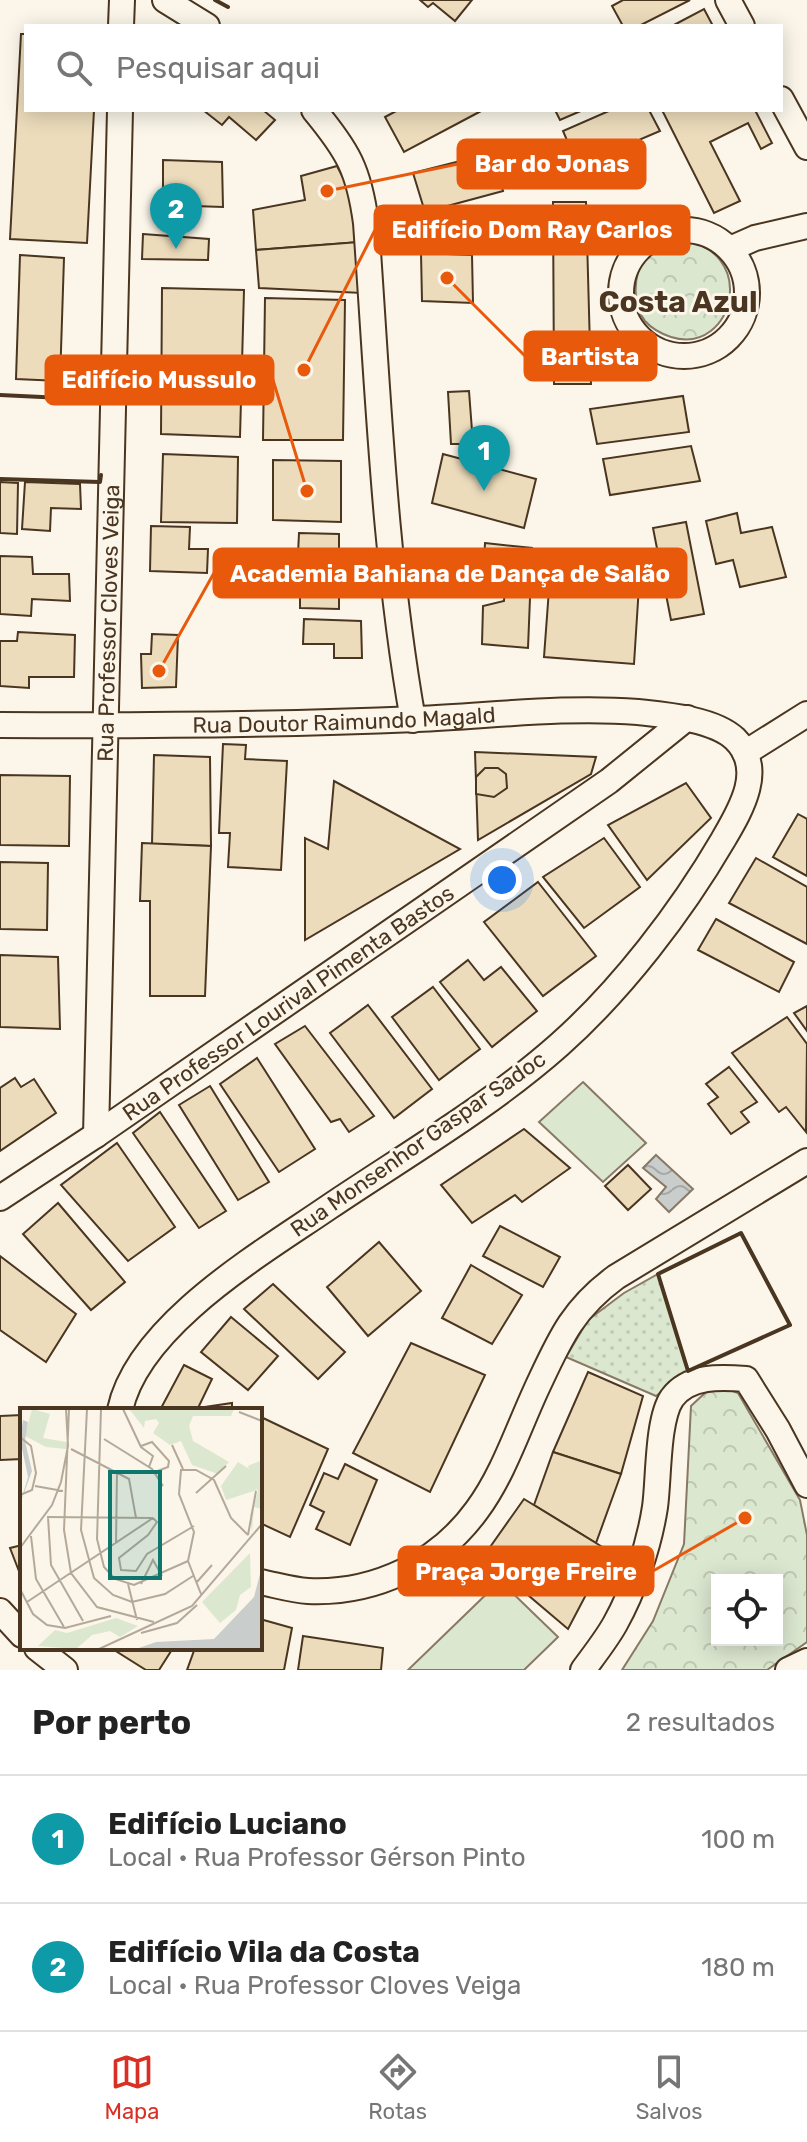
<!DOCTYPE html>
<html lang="pt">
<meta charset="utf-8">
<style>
body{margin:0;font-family:Rubik,sans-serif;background:#f6f6f6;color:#222}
.controls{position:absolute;right:24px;bottom:24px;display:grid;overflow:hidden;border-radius:0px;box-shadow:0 4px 20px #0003}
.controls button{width:72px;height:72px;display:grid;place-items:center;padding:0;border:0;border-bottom:2px solid #e0e0e0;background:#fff;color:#222;font:40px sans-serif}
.you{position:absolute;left:502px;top:880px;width:28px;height:28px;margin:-20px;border:6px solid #fff;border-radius:50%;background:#1a73e8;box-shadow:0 0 0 12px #1a73e833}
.badge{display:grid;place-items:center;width:52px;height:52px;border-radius:50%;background:#d93025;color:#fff;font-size:26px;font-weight:700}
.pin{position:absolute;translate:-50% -66px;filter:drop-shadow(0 2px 4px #0008)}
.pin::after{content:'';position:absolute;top:42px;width:28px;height:24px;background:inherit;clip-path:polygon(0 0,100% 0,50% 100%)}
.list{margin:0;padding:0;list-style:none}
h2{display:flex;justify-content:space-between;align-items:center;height:104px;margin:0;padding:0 32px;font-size:34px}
h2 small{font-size:26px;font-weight:400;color:#767676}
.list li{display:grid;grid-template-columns:52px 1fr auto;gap:24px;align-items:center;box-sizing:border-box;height:128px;padding:0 32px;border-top:2px solid #e0e0e0}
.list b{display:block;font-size:30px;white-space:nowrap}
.list p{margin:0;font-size:26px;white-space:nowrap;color:#767676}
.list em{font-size:26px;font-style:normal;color:#767676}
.icon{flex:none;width:44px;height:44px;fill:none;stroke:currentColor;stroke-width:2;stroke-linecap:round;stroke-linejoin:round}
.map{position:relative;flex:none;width:807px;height:1670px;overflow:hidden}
.search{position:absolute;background:#fff;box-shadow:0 4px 20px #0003;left:24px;right:24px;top:24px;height:88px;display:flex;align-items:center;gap:20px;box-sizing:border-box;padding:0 28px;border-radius:0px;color:#767676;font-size:30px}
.sheet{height:360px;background:#fff}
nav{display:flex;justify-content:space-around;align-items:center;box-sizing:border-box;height:112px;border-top:2px solid #e0e0e0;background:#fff;font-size:22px;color:#767676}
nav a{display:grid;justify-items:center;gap:4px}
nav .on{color:#d93025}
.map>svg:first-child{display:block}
.grass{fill:url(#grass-dots);stroke:#887966;stroke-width:2}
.park{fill:url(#park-crowns);stroke:#887966;stroke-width:2;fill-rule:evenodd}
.garden{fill:#dce7d0;stroke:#887966;stroke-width:2}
.water{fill:url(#water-waves);stroke:#887966;stroke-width:2}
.building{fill:#ecdcbc;stroke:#4a3520;stroke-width:2}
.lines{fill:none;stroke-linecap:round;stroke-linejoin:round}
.minor-casing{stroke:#4a3520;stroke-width:28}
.minor{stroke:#fbf6e9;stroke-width:24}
.wall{stroke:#4a3520;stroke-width:4}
.labels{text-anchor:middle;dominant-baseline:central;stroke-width:6;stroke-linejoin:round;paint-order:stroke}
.street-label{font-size:22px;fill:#4a3520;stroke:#fbf6e9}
.district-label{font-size:30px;font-weight:bold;fill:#4a3520;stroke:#fbf6e9}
.inset-road{fill:none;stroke:#b4a999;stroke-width:2}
.view{fill:#0f766e;fill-opacity:0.15;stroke:#0f766e;stroke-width:4}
.inset-edge{fill:none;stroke:#4a3520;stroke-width:4}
.leader{fill:none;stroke:#e8590c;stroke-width:3}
.callout-dot{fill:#e8590c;stroke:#fbf6e9;stroke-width:3}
.callout{fill:#e8590c;stroke:#e8590c;stroke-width:3}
.callout-label{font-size:24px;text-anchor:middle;font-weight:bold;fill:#fff}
</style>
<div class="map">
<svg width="807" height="1670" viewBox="0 0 807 1670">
<defs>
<pattern id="grass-dots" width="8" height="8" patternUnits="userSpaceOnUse" patternTransform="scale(2)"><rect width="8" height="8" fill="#dce7d0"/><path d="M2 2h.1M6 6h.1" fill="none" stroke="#bec7b2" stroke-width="1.8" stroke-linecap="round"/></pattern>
<pattern id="park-crowns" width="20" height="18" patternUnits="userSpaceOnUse" patternTransform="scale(2)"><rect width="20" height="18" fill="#dce7d0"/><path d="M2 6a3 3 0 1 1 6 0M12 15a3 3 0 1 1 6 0" fill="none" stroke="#bec7b2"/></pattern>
<pattern id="water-waves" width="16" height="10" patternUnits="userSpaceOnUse" patternTransform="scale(2)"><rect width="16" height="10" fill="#c9cecd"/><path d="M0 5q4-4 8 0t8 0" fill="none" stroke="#a5a8a6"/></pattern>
</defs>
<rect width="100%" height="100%" fill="#fbf6e9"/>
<path class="grass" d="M658,1274l30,97 -32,25 -90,-39 22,-37 36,-27z"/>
<g class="park">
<path d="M676,240c85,5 59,117 -5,97 -9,-3 -19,-8 -26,-16 -13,-16 -12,-46 0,-63 7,-11 20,-15 31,-18z"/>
<path d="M722,1387l16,6 62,107 7,35v107l-40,28h-145l31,-49 31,-77 7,-138 15,-14zM717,1580h60v60h-60z"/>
</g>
<g class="garden">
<path d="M583,1082l63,61 -43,39 -64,-60z"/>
<path d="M500,1581l58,56 -34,33h-116z"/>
</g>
<path class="water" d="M656,1155l37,34 -24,23 -13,-13 10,-12 -23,-19z"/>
<g class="building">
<path d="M420,0h52l-17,21 -22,-18 -5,4z"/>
<path d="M623,0h67l-51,26h-16l-11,-20z"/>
<path d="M704,9l9,17h-41z"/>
<path d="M21,34h5v76h68l-7,133 -77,-4z"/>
<path d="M203,110h60l12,10 -19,20 -27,-23 -7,8z"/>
<path d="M398,110h85l-79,42 -19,-35z"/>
<path d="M555,110h28l-23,10z"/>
<path d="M611,110h38l11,21 -82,35 -15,-35z"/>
<path d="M662,110h93l17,33 -11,6 -13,-26 -38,19 30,59 -26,12z"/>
<path d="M492,153l11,38 -78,21 -12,-39z"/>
<path d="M163,160l59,2 1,45 -60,-2z"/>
<path d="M337,166l13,25 9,51 -103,8 -3,-40 52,-10 -4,-24z"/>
<path d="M553,202h33l5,182h-37z"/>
<path d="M143,234l66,5 -1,21 -66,-1z"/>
<path d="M359,242l3,51 -103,-5 -3,-38z"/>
<path d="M421,253l51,2 1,48 -51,-2z"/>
<path d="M20,255l44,3 -4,123 -44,-2z"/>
<path d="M162,288l82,2 -4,147 -79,-3z"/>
<path d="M265,298l80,2 -2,140h-80z"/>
<path d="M469,391l4,53h-22l-3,-52z"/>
<path d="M683,396l6,36 -92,12 -7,-35z"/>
<path d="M691,446l9,35 -90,14 -7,-36z"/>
<path d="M163,454l75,3 -1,66 -76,-1z"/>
<path d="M443,454l93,25 -12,49 -92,-25z"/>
<path d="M273,460l68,1v61l-68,-2z"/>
<path d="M0,482l18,1 -1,51 -17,-1z"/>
<path d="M25,482l55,2 1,25 -30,-1 -1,23 -28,-2z"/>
<path d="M737,513l4,20 31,-6 14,50 -46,10 -7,-27 -17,4 -10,-43z"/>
<path d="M686,522l18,92 -33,6 -18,-92z"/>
<path d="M151,526l39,1 -1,22h19l-1,24 -57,-2z"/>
<path d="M299,533l40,1v75l-39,-1v-18h-33l1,-38 30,2z"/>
<path d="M485,543l47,5 -4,100 -46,-4 1,-38 21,-5 1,-16 -22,-3z"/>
<path d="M0,556l32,1 1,17h36l1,27 -38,-2 -1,17 -31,-2z"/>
<path d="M551,562l89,8 -6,94 -90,-7z"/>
<path d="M304,619l57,2 1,37h-28v-14h-31z"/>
<path d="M18,632l57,3 -1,42h-45v11l-29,-2v-45h17z"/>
<path d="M152,634l26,1 -2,52 -34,1 -1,-34h10z"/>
<path d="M223,744l23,1 -1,14 42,2 -6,109 -53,-3 2,-34h-11z"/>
<path d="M475,752l121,5 -5,17 -113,66z"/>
<path d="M154,755l56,2 1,89 -59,-2z"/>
<path d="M485,768h13l8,6 1,14 -13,9 -18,-3v-17z"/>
<path d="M0,775l70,1 -1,70 -69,-1z"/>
<path d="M334,781l126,68 -155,91v-102l23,11z"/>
<path d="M686,783l25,35 -64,62 -39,-55z"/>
<path d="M798,814l9,5v57l-34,-19z"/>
<path d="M604,838l36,49 -56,41 -41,-51z"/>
<path d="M142,843l69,3 -6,150h-55v-95h-10z"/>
<path d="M756,858l51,29v57l-78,-41z"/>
<path d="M0,862l48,1 -1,67 -47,-1z"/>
<path d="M538,882l58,74 -53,40 -59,-74z"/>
<path d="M716,919l78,43 -15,30 -81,-42z"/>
<path d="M0,955l58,2 2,72 -60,-2z"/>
<path d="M468,960l16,20 17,-13 36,44 -45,36 -52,-65z"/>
<path d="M433,987l47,62 -41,31 -47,-63z"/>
<path d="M368,1005l64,84 -38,29 -64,-85z"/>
<path d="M807,1006v25l-13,-18z"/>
<path d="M787,1017l20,27 -1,88 -20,-25 -7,5 -47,-59z"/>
<path d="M305,1026l69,90 -25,16 -9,-13 -9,3 -56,-78z"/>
<path d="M257,1058l58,91 -36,23 -59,-88z"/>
<path d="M729,1067l28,35 -16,10 8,10 -18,12 -23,-30 10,-7 -12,-13z"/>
<path d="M15,1078l6,9 13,-8 22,34 -56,38v-63z"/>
<path d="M210,1086l59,96 -31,18 -59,-95z"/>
<path d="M160,1112l66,99 -27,17 -66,-95z"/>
<path d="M524,1129l46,39 -48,34 -7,-7 -43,28 -31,-38z"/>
<path d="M117,1143l58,84 -47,34 -67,-76z"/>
<path d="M628,1165l23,24 -23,21 -23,-24z"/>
<path d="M58,1203l67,79 -34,28 -68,-76z"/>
<path d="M500,1226l60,31 -17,30 -60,-31z"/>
<path d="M379,1242l42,49 -53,45 -41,-49z"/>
<path d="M0,1256l76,58 -30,48 -46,-32z"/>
<path d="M471,1265l51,30 -30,49 -50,-26z"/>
<path d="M273,1284l72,68 -27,27 -74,-70z"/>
<path d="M231,1317l47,39 -30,34 -47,-38z"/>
<path d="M411,1343l74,32 -55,117 -77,-39z"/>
<path d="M184,1365l28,14 -14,29 34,-5v7h-72z"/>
<path d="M588,1372l55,24 -22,78 -68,-22z"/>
<path d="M22,1415v44l-22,1v-44z"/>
<path d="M261,1417l67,32 -38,88 -30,-14z"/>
<path d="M553,1452l68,22 -25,69 -62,-38z"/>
<path d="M345,1464l32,16 -27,65 -34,-16 8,-17 -14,-7 14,-32 14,6z"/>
<path d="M524,1499l85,52 -41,78 -85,-72z"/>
<path d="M22,1545v34l-12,-31z"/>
<path d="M260,1619l32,9 -8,42h-97l8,-22h65z"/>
<path d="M303,1636l80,12 -2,22h-83z"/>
<path d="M111,1648h62l-14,22h-13z"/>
</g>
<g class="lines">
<g class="minor-casing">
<g id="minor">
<path d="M165,0l42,26"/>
<path d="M728,0l14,26"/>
<path d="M121,26l1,-26"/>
<path d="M781,99l26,48"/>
<path d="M314,110c34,41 45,60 52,113 12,166 18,333 47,497"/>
<circle cx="684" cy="293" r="63"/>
<path d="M730,249l25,-11 52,-12"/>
<path id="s1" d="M0,725c139,1 278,0 417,-6 73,-3 148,-13 221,-7 28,3 76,7 97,27 31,30 5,72 -12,101 -42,72 -102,150 -164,205 -70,62 -153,110 -230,162 -67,46 -191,118 -209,203"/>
<path d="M745,753l62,-39"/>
<path id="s2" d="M96,1135l24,-1025"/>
<path id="s3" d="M0,1198l96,-63 513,-354 78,-63"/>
<path d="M260,1582c16,3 32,8 48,9 66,3 130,-27 169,-81 26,-35 41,-81 59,-120 23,-49 35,-80 80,-113l191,-116"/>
<path d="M0,1611l22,24"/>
<path d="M37,1648l28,22"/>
<path d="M583,1670c11,-15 23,-30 32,-46 19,-34 34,-78 40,-117 4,-28 2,-87 17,-109 17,-23 49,-21 74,-19l32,51 29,55"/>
<path d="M788,1670l19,-9"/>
</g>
</g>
<use href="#minor" class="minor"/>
<g class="wall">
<path d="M215,0l13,7"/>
<path d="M0,395l104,5v3"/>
<path d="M0,479l100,3 1,-7"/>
<path d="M741,1233l49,92 -102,46 -30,-97z"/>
</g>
</g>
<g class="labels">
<g class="street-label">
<text stroke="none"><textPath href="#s2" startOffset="512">Rua Professor Cloves Veiga</textPath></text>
<text stroke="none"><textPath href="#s1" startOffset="344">Rua Doutor Raimundo Magald</textPath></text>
<text stroke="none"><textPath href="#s3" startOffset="348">Rua Professor Lourival Pimenta Bastos</textPath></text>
<text transform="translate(418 1144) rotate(-35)">Rua Monsenhor Gaspar Sadoc</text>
</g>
<g class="district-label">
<text x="678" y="302">Costa Azul</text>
</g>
</g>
<g transform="translate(20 1408)">
<rect width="242" height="242" fill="#fbf6e9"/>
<path d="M12,1l18,5 -7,24 23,4v7l-20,-2 -21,-11zM242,52v49l-8,-2 -2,26 -2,-18 8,-23 -10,-26z" fill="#dce7d0"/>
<path d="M214,1l-3,7h-38l-4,10 4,15 36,21 -11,12 -26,-9 -11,-24 -11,4 -17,-12 6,-10 -3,-4 -11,2 -1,7 -14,-18zM218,54l13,8 6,20 -31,10 -5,-14z" fill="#dce7d0"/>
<path d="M230,145l1,34 -11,8 -4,15 -16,13 -18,-21zM96,210l22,8 -18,11 -10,-6 -18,4 -16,14 -38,-3 17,-16 12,3z" fill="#dce7d0"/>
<path d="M3,12l5,2 -3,19 7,30 -12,33 8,-27 -8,-38zM242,158v83h-126l20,-7 58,-3 40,-42z" fill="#c9cecd"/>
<path class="inset-road" d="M49,1l-5,121 7,43 26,34 57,15M67,1l-6,121 13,48 19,17 19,7 33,-8 28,-18M81,1l-4,130 7,28 11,12 19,6 54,-24M103,1l18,38 12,9 -4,11M219,4l23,9M0,29l11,9 5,27 -4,17 -12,5M84,31l48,30 11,17M152,37l11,24M121,38l11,-4 17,19 -1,6 -13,5M51,41l58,30 7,39M0,46v27M15,78l28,5M176,85l30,-27M27,109l106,1M28,109l3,48 32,56M133,110l4,4 -9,13 -29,23 2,12 15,1 11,-17 47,-28M228,127l8,-44M11,128l5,43 28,48M96,136l1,-73M0,140l32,-43 9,-23 7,-36 -2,-37M176,175l16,-18M108,176l9,36M121,176l12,-24 9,16M0,181l13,25 14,11 18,3 46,-12M181,186l-13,-33 6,-29 -15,-38 2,-24h15l18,10 17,38 17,17M7,194l126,-84M121,225l36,-10 20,-18M79,241l93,-43 70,-82"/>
<path class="view" d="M90,64h50v106h-50z"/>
<rect width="242" height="242" class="inset-edge"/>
</g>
<path class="leader" d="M327 191L458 164M304 370L375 230M447 278L525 356M307 491L273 380M159 671L214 573M745 1518L653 1571"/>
<g class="callout-dot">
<circle cx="327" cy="191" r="8"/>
<circle cx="304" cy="370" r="8"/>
<circle cx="447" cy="278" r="8"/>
<circle cx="307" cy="491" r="8"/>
<circle cx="159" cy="671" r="8"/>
<circle cx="745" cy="1518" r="8"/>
</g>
<g class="callout">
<rect x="458" y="140" width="187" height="48" rx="8"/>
<rect x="375" y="206" width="314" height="48" rx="8"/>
<rect x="525" y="332" width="131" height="48" rx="8"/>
<rect x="46" y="356" width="227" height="48" rx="8"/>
<rect x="214" y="549" width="472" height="48" rx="8"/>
<rect x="399" y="1547" width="254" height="48" rx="8"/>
</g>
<g class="callout-label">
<text x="552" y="172">Bar do Jonas</text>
<text x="532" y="238">Edifício Dom Ray Carlos</text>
<text x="590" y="365">Bartista</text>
<text x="159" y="388">Edifício Mussulo</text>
<text x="450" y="582">Academia Bahiana de Dança de Salão</text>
<text x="526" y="1580">Praça Jorge Freire</text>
</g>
</svg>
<div class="controls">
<button><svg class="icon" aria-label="locate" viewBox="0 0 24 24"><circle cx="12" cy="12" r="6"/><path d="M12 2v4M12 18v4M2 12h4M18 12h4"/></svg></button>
</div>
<div class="you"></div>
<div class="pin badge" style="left:484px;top:491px;background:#0f9aa8">1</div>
<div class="pin badge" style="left:176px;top:249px;background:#0f9aa8">2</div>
<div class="search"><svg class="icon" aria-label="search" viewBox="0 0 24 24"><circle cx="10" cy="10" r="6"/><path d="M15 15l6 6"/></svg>Pesquisar aqui</div>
</div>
<section class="sheet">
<h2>Por perto<small>2 resultados</small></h2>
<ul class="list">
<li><span class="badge" style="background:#0f9aa8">1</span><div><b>Edifício Luciano</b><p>Local · Rua Professor Gérson Pinto</p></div><em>100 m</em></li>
<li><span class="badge" style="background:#0f9aa8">2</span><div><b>Edifício Vila da Costa</b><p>Local · Rua Professor Cloves Veiga</p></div><em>180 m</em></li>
</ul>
</section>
<nav>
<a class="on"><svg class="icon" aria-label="map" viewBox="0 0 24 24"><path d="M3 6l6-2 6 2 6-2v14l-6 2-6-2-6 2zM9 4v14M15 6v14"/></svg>Mapa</a>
<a><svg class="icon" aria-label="directions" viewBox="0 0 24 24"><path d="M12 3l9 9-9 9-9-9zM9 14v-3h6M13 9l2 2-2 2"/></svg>Rotas</a>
<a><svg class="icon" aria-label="saved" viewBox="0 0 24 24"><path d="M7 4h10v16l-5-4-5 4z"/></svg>Salvos</a>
</nav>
